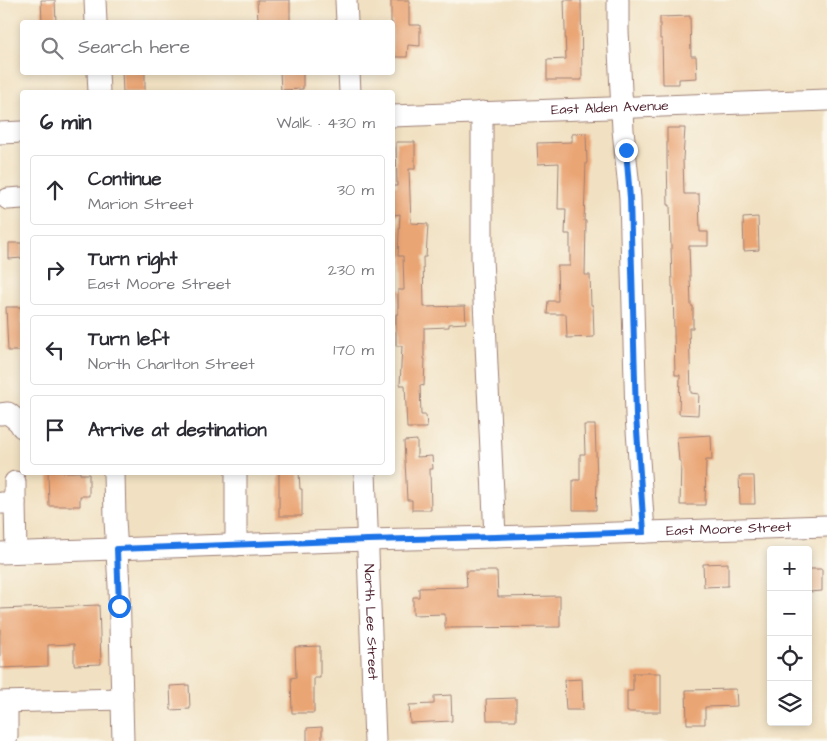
<!DOCTYPE html>
<meta charset="utf-8">
<style>
body{margin:0;font-family:"Architects Daughter",sans-serif;background:#f7f7f7;color:#2b2b33}
.controls{position:absolute;right:15px;bottom:15px;display:grid;overflow:hidden;border-radius:5px;box-shadow:0 2px 8px #0003}
.controls button{width:45px;height:45px;display:grid;place-items:center;padding:0;border:0;border-bottom:1px solid #e1e1e2;background:#fff;color:#2b2b33;font:25px sans-serif}
.stop{position:absolute;width:15px;height:15px;margin:-11px;border:4px solid #1a73e8;border-radius:50%;background:#fff}
.stop.end{background:#1a73e8;border-color:#fff;box-shadow:0 1px 5px #0008}
.list{margin:0;padding:0;list-style:none}
h2{display:flex;justify-content:space-between;align-items:center;height:65px;margin:0;padding:0 20px;font-size:21px}
h2 small{font-size:16px;font-weight:400;color:#7c7c81}
.list li{display:grid;grid-template-columns:32px 1fr auto;gap:15px;align-items:center;box-sizing:border-box;height:70px;margin:0 10px 10px;padding:0 10px;border:1px solid #e1e1e2;border-radius:5px}
.list b{display:block;font-size:19px;white-space:nowrap}
.list p{margin:0;font-size:16px;white-space:nowrap;color:#7c7c81}
.list em{font-size:16px;font-style:normal;color:#7c7c81}
.icon{flex:none;width:28px;height:28px;fill:none;stroke:currentColor;stroke-width:2;stroke-linecap:round;stroke-linejoin:round}
.map{position:relative;flex:none;width:827px;height:741px;overflow:hidden}
.search{position:absolute;background:#fff;box-shadow:0 2px 8px #0003;left:20px;top:20px;width:375px;height:55px;display:flex;align-items:center;gap:12px;box-sizing:border-box;padding:0 18px;border-radius:5px;color:#7c7c81;font-size:19px}
.panel{position:absolute;background:#fff;box-shadow:0 2px 8px #0003;left:20px;top:90px;width:375px;height:385px;border-radius:5px}
.map>svg:first-child{display:block}
.building{fill:#eaa575}
.lines{fill:none;stroke-linecap:round;stroke-linejoin:round}
.minor-casing{stroke:#9e8076;stroke-width:23}
.minor{stroke:#fff;stroke-width:21}
.route{stroke:#1a73e8;stroke-width:6}
.labels{text-anchor:middle;dominant-baseline:central;stroke-width:4.5;stroke-linejoin:round;paint-order:stroke}
.street-label{font-size:14px;fill:#4a1f2b;stroke:#fbf7ec}
</style>
<div class="map">
<svg width="827" height="741" viewBox="0 0 827 741">
<rect width="100%" height="100%" fill="#fbf7ec"/>
<filter id="ink" filterUnits="userSpaceOnUse"><feTurbulence type="fractalNoise" baseFrequency=".02" numOctaves="2"/><feDisplacementMap in="SourceGraphic" scale="10" xChannelSelector="R" yChannelSelector="G"/><feConvolveMatrix kernelMatrix="1 2 1 2 8 2 1 2 1" color-interpolation-filters="sRGB"/></filter>
<filter id="wash" filterUnits="userSpaceOnUse"><feTurbulence type="fractalNoise" baseFrequency=".0096" numOctaves="4" result="noise"/><feDisplacementMap in="SourceGraphic" scale="20" xChannelSelector="R" yChannelSelector="G"/><feGaussianBlur stdDeviation="1.12" result="paint"/><feColorMatrix in="noise" values="0 0 0 0 0 0 0 0 0 0 0 0 0 0 0 0 0 1.4 0 .05"/><feComposite in="paint" operator="in"/></filter>
<g filter="url(#wash)">
<rect width="100%" height="100%" fill="#f1e1c2"/>
<g id="blocks">
<g class="building">
<path d="M41,0h14l1,22h-14z"/>
<path d="M257,0h33v22h-32z"/>
<path d="M391,0h18v25h11v21l-12,-1 -1,12h-15v-35h-1z"/>
<path d="M564,0h17l1,80h-35v-20l19,-1z"/>
<path d="M690,16l1,40h5l1,22 -18,1v5h-16l-1,-45h-2v-22z"/>
<path d="M122,72h23v20h-22z"/>
<path d="M280,72h23v17l-22,1z"/>
<path d="M667,128h18l-2,31 1,35h15l1,38h8v14h-19l2,60h2v22h-4l2,65 8,1 -1,21 -19,-1 1,-39h-5l-2,-88h-1l-2,-82h-2l-1,-47z"/>
<path d="M586,133l1,30h-1l-2,58h2l-1,54h5l1,30h2l1,32 -27,1 -1,-24h-19l1,-13h10l-1,-35h13v-32h-5l1,-25h-8l1,-46 -21,1 -1,-21 35,-1v-8z"/>
<path d="M396,142h19v27h-6l2,54 17,1 -2,33h-3l1,50 41,-1 1,17 -17,1v3l-25,1v31h1l-1,27 -4,-1 1,30h5l1,13h-20l-2,-43h-5l2,-39h-6v-32h2v-24h6l-1,-34h-5l2,-42 -6,1 -1,-29h4z"/>
<path d="M758,217l1,33 -15,1 -1,-33z"/>
<path d="M9,243h13v15l-13,1z"/>
<path d="M6,307h16v44h-14z"/>
<path d="M584,425h11l2,55 -1,30h-23v-30h7v-26h5z"/>
<path d="M711,435l1,25h-6l-1,45h-25l1,-44h-2l-2,-24z"/>
<path d="M417,440v17l15,-1 1,13h-3l1,41h-19v-10h-5l-3,-59z"/>
<path d="M48,472h32v2h9v22h-9v10h-31z"/>
<path d="M279,472h20l1,17h2v27h-23z"/>
<path d="M739,476h15l1,28h-15z"/>
<path d="M728,563v23l-24,1 -1,-23z"/>
<path d="M808,569h14v22l-14,1z"/>
<path d="M466,571h31l1,26 62,-1v31l-115,1v-14l-32,1v-18h6v-9l48,-1z"/>
<path d="M99,605l2,59 -27,1v-21l-26,1v21l-48,2v-59z"/>
<path d="M320,646v32h-6v35h-22l-1,-35 5,-1 -1,-30z"/>
<path d="M633,673h28v39h-34v-21h6z"/>
<path d="M582,679l1,31h-17l-2,-30z"/>
<path d="M189,685l1,24 -19,1 -1,-24z"/>
<path d="M736,689l1,17 -32,1v17h-18l-1,-34z"/>
<path d="M451,695l1,26 -42,2 -1,-18 25,-1v-8z"/>
<path d="M516,698v22h-29l-1,-21z"/>
<path d="M322,727v14h-15v-13z"/>
</g>
</g>
</g>
<g filter="url(#ink)">
<use href="#blocks" fill-opacity="0" stroke="#9e8076" stroke-width="1"/>
<g class="lines">
<g class="minor-casing">
<g id="minor">
<path d="M95,0l1,22"/>
<path d="M346,0l1,22"/>
<path d="M618,0v31l5,99 7,68 6,218 8,116"/>
<path d="M98,72l1,20"/>
<path d="M349,72l1,20"/>
<path d="M482,112v146l13,279"/>
<path id="s1" d="M392,116l435,-16"/>
<path d="M0,133l22,-1"/>
<path d="M8,199l14,-1"/>
<path d="M0,414l8,-1 11,9 3,5"/>
<path d="M114,472l1,48 4,66 4,155"/>
<path d="M236,472v73"/>
<path id="s2" d="M365,472l10,269"/>
<path d="M1,503h14v-21"/>
<path d="M15,503l1,49"/>
<path id="s3" d="M0,553l367,-13 128,-3 332,-11"/>
<path d="M0,702l122,-3"/>
<path d="M6,741l1,-5v-34"/>
</g>
</g>
<use href="#minor" class="minor"/>
</g>
</g>
<g class="lines" filter="url(#ink)">
<path class="route" d="M119,606l-2,-57 251,-9 127,-3 149,-5 -8,-116 -6,-218 -4,-48"/>
</g>
<g class="labels">
<g class="street-label">
<text stroke="none"><textPath href="#s1" startOffset="218">East Alden Avenue</textPath></text>
<text stroke="none"><textPath href="#s3" startOffset="729">East Moore Street</textPath></text>
<text stroke="none"><textPath href="#s2" startOffset="150">North Lee Street</textPath></text>
</g>
</g>
</svg>
<div class="controls">
<button>+</button>
<button>−</button>
<button><svg class="icon" aria-label="locate" viewBox="0 0 24 24"><circle cx="12" cy="12" r="6"/><path d="M12 2v4M12 18v4M2 12h4M18 12h4"/></svg></button>
<button><svg class="icon" aria-label="layers" viewBox="0 0 24 24"><path d="M12 4l9 5-9 5-9-5zM3 14l9 5 9-5"/></svg></button>
</div>
<div class="stop" style="left:119px;top:606px"></div>
<div class="stop end" style="left:626px;top:150px"></div>
<div class="search"><svg class="icon" aria-label="search" viewBox="0 0 24 24"><circle cx="10" cy="10" r="6"/><path d="M15 15l6 6"/></svg>Search here</div>
<section class="panel">
<h2>6 min<small>Walk · 430 m</small></h2>
<ul class="list">
<li><svg class="icon" aria-label="ahead" viewBox="0 0 24 24"><path d="M12 20V5M6 11l6-6 6 6"/></svg><div><b>Continue</b><p>Marion Street</p></div><em>30 m</em></li>
<li><svg class="icon" aria-label="right" viewBox="0 0 24 24"><path d="M7 20v-9h11M14 6l5 5-5 5"/></svg><div><b>Turn right</b><p>East Moore Street</p></div><em>230 m</em></li>
<li><svg class="icon" aria-label="left" viewBox="0 0 24 24"><path d="M17 20v-9H6M10 6l-5 5 5 5"/></svg><div><b>Turn left</b><p>North Charlton Street</p></div><em>170 m</em></li>
<li><svg class="icon" aria-label="arrive" viewBox="0 0 24 24"><path d="M6 21V4h12l-3 4 3 4H6"/></svg><div><b>Arrive at destination</b></div></li>
</ul>
</section>
</div>
